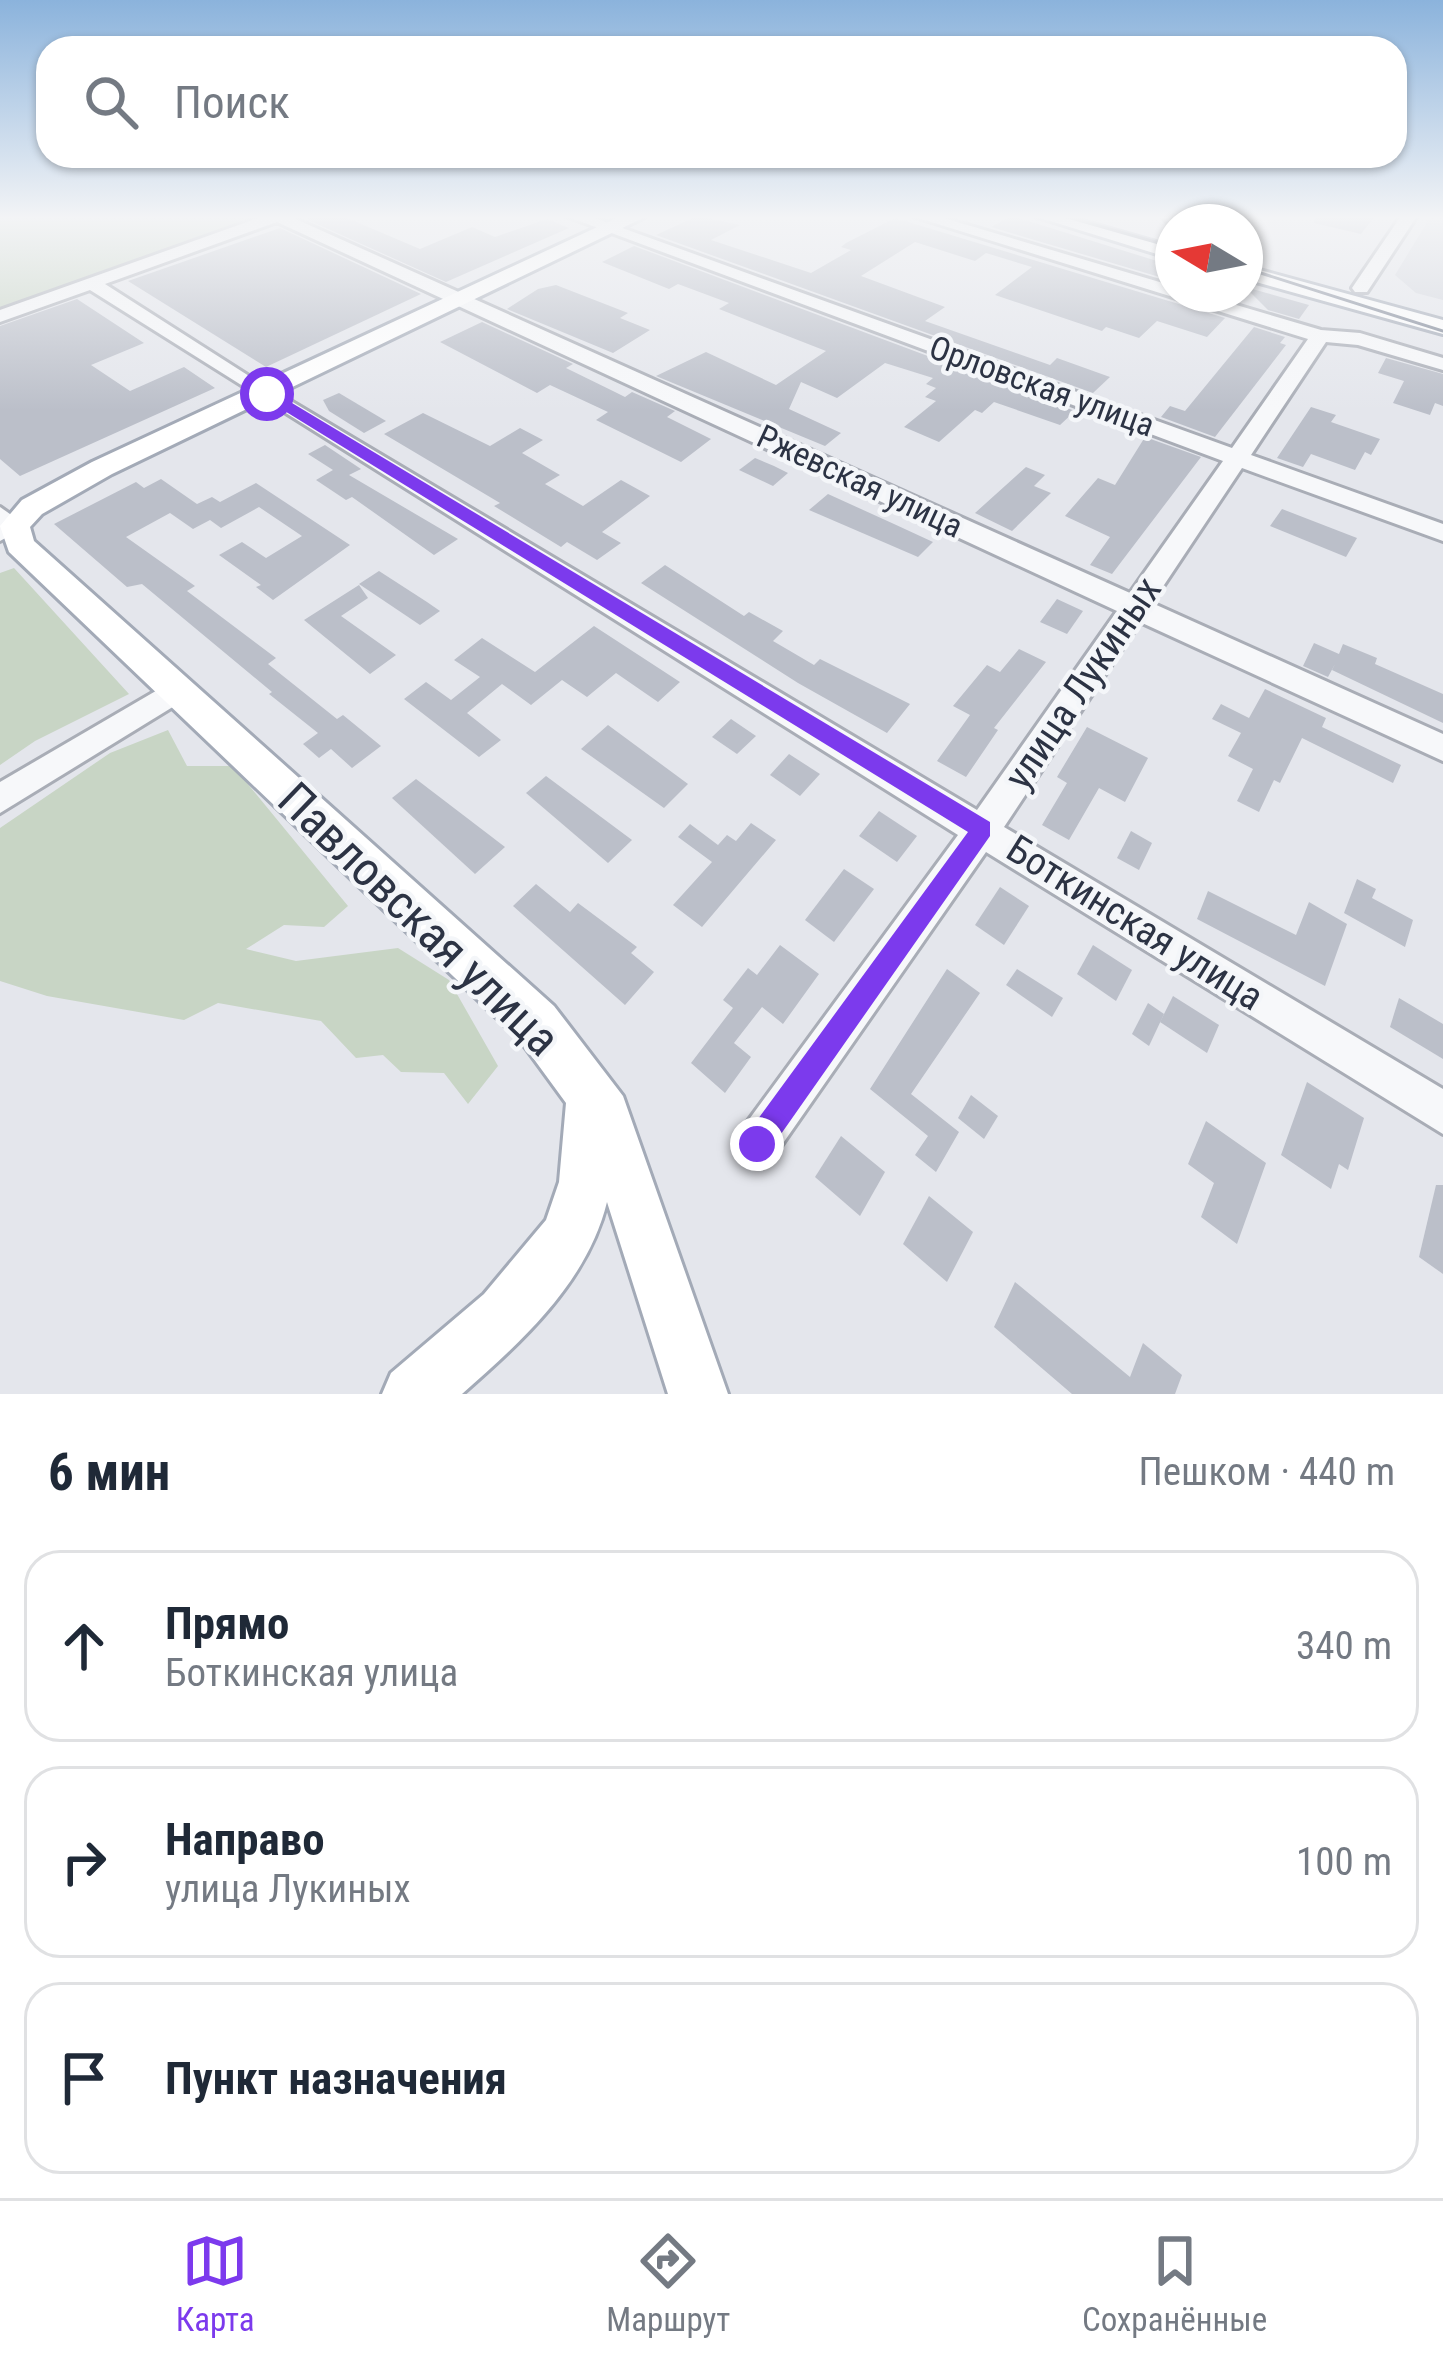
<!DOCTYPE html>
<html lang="ru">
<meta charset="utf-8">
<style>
body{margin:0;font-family:"Roboto Condensed",sans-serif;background:#f2f2f3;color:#1f2937}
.compass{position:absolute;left:1155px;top:204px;width:108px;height:108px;border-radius:50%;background:#fff;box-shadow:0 3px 9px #0004;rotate:280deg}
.stop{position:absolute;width:36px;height:36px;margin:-27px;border:9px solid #7c3aed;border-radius:50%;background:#fff}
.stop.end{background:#7c3aed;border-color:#fff;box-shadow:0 3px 12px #0008}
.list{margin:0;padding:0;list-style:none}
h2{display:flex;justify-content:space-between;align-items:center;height:156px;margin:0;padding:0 48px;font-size:51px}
h2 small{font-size:39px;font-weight:400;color:#747a83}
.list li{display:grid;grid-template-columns:78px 1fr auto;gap:36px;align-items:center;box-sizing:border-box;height:192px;margin:0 24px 24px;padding:0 24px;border:3px solid #e0e1e3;border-radius:36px}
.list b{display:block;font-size:45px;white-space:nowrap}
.list p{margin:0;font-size:39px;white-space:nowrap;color:#747a83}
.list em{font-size:39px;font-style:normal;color:#747a83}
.icon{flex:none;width:66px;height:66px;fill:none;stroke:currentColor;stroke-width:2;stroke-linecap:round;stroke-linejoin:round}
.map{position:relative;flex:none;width:1443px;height:1394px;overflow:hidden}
.search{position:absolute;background:#fff;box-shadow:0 3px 9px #0004;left:36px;right:36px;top:36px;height:132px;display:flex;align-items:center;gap:30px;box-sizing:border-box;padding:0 42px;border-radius:36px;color:#747a83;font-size:45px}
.sheet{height:804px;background:#fff}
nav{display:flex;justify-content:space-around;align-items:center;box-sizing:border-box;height:168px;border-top:3px solid #e0e1e3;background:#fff;font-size:33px;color:#747a83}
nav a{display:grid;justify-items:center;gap:6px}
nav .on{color:#7c3aed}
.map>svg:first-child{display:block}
.built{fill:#d2d5dd}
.green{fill:#c8d5c5}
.building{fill:#bbbfc9}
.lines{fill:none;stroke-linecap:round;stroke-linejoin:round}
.minor-casing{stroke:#a9adb6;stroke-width:6}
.major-casing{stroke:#a3aab7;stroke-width:6}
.minor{fill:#f7f8fa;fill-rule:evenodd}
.major{fill:#fff;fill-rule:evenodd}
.tram{stroke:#7d8595;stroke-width:3}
.route{fill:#7c3aed}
.labels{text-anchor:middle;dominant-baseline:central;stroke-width:9;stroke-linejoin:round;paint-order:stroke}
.far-street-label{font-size:33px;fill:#2c3344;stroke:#f4f6f9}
.street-label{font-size:39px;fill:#2c3344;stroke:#f4f6f9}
.near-street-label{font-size:48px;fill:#2c3344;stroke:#f4f6f9}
</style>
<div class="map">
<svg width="1443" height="1394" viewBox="0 0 1443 1394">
<rect width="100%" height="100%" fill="#e4e6ec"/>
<path class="built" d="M1431,216h12v84l-27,-7 -21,-18z"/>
<g class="green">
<path d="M0,216h251l7,3 -258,91z"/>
<path d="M14,568l115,126 -94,47 -35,24v-192z"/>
<path d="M168,730l19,36h46l115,140 -24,21 -40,-2 -38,24 50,12 102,-13 51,32 49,86 -30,38 -24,-31 -43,-1 -18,-17 -27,3 -35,-37 -103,-18 -34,17 -137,-24 -47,-15v-153l110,-75z"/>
</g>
<g class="building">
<path d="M313,216l34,2 73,31 52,-22 23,10 52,-18 22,9 -123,54 -140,-63z"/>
<path d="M697,216l43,9 -29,15 100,33 40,-23 -10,-3 5,-4 49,-25 330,100 -18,19 -50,-16 -18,17 -33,-11 -4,4 -107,-36 37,-28 -46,-14 -11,8 -60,-19 -54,34 84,31 -20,14 125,44 7,-7 53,19 -17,16 -437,-158z"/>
<path d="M1012,216l161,50v15l-182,-54z"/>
<path d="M1315,216h60l-14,18 -47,-11z"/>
<path d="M280,228l141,66 -155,73 -138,-86z"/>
<path d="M634,246l441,165 -15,14 -66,-23 -12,11 -7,-3 -36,32 -35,-15 32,-26 -11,-4 11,-9 -10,-4 7,-6 -48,-15 -48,35 -36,-16 -12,27 52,24 -16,13 -169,-70 50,-24 70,33 50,-34 -107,-42 10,-6 -51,-19 -9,5 -67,-27z"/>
<path d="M556,285l72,28 -8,5 30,12 -37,23 -106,-44 31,-20z"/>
<path d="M1245,287l64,18 -10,14 -31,-9z"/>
<path d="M77,299l67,44 -53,22 39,26 54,-24 31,21 -195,88 -20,-17v-133z"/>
<path d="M482,322l91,42 -7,4 49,24 10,5 7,-5 43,19 -8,6 44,22 -30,23 -85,-42 12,-8 -58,-27 -13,8 -97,-51z"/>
<path d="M1254,327l31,10 -5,6 6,2 -71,92 -54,-20 9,-11 15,5z"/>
<path d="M1386,358l57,16v32l-8,-3 -5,12 -37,-12 11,-22 -26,-8z"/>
<path d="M339,393l47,28 -22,12 -35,-22 -6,-11z"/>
<path d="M1311,407l25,8 -5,7 49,17 -9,16 -6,-3 -10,18 -44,-16 -8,13 -26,-9z"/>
<path d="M423,413l67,33 30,-18 23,12 -21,13 38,22 -15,9 38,22 38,-26 29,16 -48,36 19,11 -24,17 -30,-18 -6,5 -67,-41 6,-3 -116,-69z"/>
<path d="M1145,437l56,20 -89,117 -22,-9 20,-28 -45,-21 33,-38 17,7z"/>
<path d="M325,445l36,24 -12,6 109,64 -24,16 -82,-58 -6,3 -30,-20 17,-10 -25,-16z"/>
<path d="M755,458l19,8 14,7 -15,13 -34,-16z"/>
<path d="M1026,467l19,8 -11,11 17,7 -39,38 -37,-18z"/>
<path d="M161,479l36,25 15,-7 8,5 36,-19 94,62 -77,55 -17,-13 5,-2 -42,-30 23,-13 24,16 36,-22 -43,-29 -38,21 -11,-8 -17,9 -23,-16 -44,24 69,49 -8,5 89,67 -8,6 69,55 6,-4 38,31 -29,22 -21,-19 -12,9 -16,-14 15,-11 -49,-39 3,-2 -130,-108 -15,3 -73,-63 82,-42 8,6z"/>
<path d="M828,494l66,30 39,18 -15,15 -109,-47z"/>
<path d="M1282,509l75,29 -11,19 -76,-31z"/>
<path d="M665,565l79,51 5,-4 34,19 -10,10 41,24 6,-6 90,45 -23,29 -89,-50 -157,-100z"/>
<path d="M379,571l48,31 13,9 -20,14 -61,-41z"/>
<path d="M359,585l9,13 -27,18 55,39 -26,19 -66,-54z"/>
<path d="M1057,599l26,12 -16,23 -27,-12z"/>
<path d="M594,626l86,56 -22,20 -42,-29 -29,24 -25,-17 -31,25 -29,-21 -35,29 34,27 -22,17 -75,-58 22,-17 25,18 29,-23 -26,-17 28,-22 53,34z"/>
<path d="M1314,643l25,11 4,-10 34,14 -2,6 68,30v29l-111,-53 3,-6 -7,13 -25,-11z"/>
<path d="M1019,649l27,13 -52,66 4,2 -32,47 -29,-16 33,-46 -17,-9 34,-41 13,7z"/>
<path d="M1265,689l61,29 -4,9 79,38 -8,18 -91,-45 -22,45 -6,-3 -15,32 -22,-11 16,-32 -25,-13 13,-23 -29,-14 9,-15 28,14z"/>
<path d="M731,719l25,17 -19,18 -25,-17z"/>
<path d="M608,725l80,59 -24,24 -83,-59z"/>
<path d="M1087,727l61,31 -23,44 -26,-14 -30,52 -27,-15 25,-42 -10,-6z"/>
<path d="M789,754l31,20 -20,22 -30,-21z"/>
<path d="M546,776l86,64 -24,23 -82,-70z"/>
<path d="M416,779l89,68 -30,27 -83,-76z"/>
<path d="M879,811l38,25 -20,26 -38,-26z"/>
<path d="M751,823l25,17 -74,87 -29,-22 39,-43 -34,-25 12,-13 28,21 9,-10 9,6z"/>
<path d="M1131,831l21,12 -13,27 -22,-12z"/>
<path d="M844,869l30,20 -40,53 -29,-22z"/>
<path d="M1357,879l19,10 -4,9 41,22 -8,27 -61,-34z"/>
<path d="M536,884l34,28 8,-9 59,44 -6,6 23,19 -29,33 -112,-99z"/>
<path d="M1000,887l29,19 -25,39 -29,-20z"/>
<path d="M1208,891l88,44 13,-33 38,22 -22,62 -128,-67z"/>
<path d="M780,945l39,29 -36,50 -21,-17 -28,36 17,14 -26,36 -34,-30 42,-55 -10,-8 25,-32 9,7z"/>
<path d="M1093,945l39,25 -16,31 -39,-27z"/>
<path d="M947,969l33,24 -69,101 48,38 -23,40 -21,-17 13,-19 -58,-47z"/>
<path d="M1017,969l46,29 -11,19 -46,-32z"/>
<path d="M1173,996l46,29 -12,28 -47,-31z"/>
<path d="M1399,998l44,26v35l-53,-32z"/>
<path d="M1148,1003l16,11 -15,32 -17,-12z"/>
<path d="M1307,1082l57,36 -16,52 -9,-6 -8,25 -50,-34z"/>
<path d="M971,1095l27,21 -14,23 -26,-21z"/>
<path d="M1206,1121l60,42 -29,81 -36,-27 13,-34 -26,-19z"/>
<path d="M841,1136l44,36 -25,44 -45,-39z"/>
<path d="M1436,1185h7v89l-24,-17z"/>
<path d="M929,1196l44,36 -26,50 -44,-38z"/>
<path d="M1015,1282l115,95 13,-34 39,32 -7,19h-103l-78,-67z"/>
</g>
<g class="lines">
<g class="minor-casing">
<g id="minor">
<path d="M264,216h25l841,377 93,-132 -657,-245h23l643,232 76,-109 -396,-123h25l236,70v8h26l122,36 39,3 83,25v12l-85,-25 -32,-3 -75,113 192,69v17l-201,-73 -90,135 291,131v27l-303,-139 -136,205 439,262v45l-457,-282 -214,307 -15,7 -15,-7 -7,-15 7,-15 216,-294 -868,-545 -90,32v-12zM277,222l840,389 -140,199 -728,-434 -144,-92z"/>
<path d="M1401,216h16l-50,76h-12l-3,-4z"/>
<path d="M0,507l27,19 -27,15z"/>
<path d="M178,678l11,3 4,8 -4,8 -189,116v-31z"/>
</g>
</g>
<g class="major-casing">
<g id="major">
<path d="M621,216h26l-535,258 -70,40 -12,13 4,14 520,465 69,90 105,298h-60l-61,-192c-20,81 -85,139 -145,192h-80l9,-21 93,-79 62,-74 13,-38 7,-79 -46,-63 -511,-488 -9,-26 22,-26 70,-38z"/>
<path d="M1034,216h31l108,31v12z"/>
<path d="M1165,216h20l4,6h-16l-1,4z"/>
<path d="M1245,266l198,54v14l-198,-55z"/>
</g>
</g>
<use href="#minor" class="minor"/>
<use href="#major" class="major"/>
<g class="tram">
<path d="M1064,216l109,31"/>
<path d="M1160,216l13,15"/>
<path d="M1245,268l198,63"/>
</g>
</g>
<linearGradient id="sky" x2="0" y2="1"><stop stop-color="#8bb3dc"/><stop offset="0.53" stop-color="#f3f4f6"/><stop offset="1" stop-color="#f3f4f6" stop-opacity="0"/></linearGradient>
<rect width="1443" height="411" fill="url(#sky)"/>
<path class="route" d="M262,391h10l718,431v14l-223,318 -10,4 -10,-4 -4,-10 4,-10 221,-302 -706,-435z"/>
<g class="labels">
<g class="far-street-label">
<text transform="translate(1042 386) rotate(20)">Орловская улица</text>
<text transform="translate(860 481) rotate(25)">Ржевская улица</text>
</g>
<g class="street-label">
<text transform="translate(1083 683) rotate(-56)">улица Лукиных</text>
<text transform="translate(1135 923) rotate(32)">Боткинская улица</text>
</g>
<g class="near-street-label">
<text transform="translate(419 919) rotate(44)">Павловская улица</text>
</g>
</g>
</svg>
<svg class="compass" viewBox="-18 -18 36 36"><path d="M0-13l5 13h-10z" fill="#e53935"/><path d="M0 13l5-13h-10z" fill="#747a83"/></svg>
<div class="stop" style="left:267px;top:394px"></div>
<div class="stop end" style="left:757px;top:1144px"></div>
<div class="search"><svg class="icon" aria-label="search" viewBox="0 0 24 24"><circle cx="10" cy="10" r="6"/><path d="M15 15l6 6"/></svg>Поиск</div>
</div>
<section class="sheet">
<h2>6 мин<small>Пешком · 440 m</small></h2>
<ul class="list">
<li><svg class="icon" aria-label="ahead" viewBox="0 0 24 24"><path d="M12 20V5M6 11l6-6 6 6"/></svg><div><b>Прямо</b><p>Боткинская улица</p></div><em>340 m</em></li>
<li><svg class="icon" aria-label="right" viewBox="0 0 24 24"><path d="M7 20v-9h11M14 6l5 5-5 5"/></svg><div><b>Направо</b><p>улица Лукиных</p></div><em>100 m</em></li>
<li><svg class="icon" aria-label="arrive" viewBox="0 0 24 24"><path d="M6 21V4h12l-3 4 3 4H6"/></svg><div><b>Пункт назначения</b></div></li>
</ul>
</section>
<nav>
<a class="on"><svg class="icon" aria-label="map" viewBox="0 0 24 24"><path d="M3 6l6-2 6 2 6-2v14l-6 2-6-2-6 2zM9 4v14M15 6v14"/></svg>Карта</a>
<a><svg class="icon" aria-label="directions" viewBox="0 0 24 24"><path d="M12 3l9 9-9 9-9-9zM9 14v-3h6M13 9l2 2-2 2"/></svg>Маршрут</a>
<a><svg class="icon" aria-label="saved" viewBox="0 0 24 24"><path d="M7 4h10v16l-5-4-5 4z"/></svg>Сохранённые</a>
</nav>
